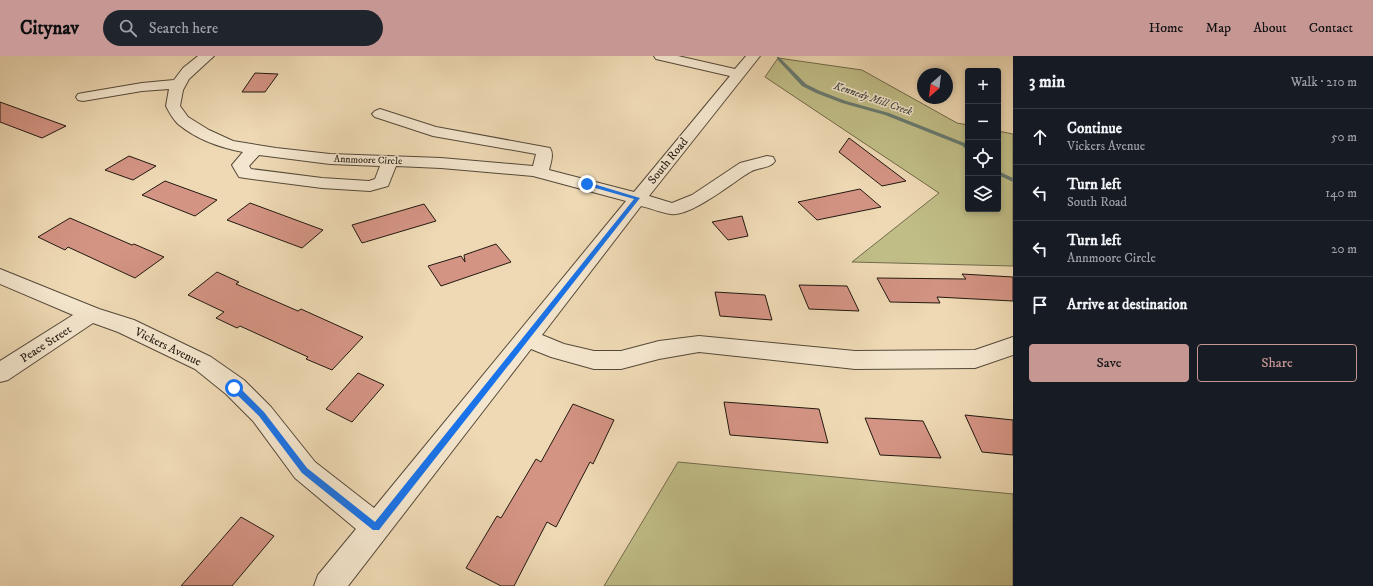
<!DOCTYPE html>
<meta charset="utf-8">
<style>
body{margin:0;font-family:"IM FELL DW Pica",serif;background:#20242c;color:#f1f3f6}
.controls{position:absolute;right:12px;top:12px;display:grid;overflow:hidden;border-radius:4px;box-shadow:0 2px 6px #0003}
.controls button{width:36px;height:36px;display:grid;place-items:center;padding:0;border:0;border-bottom:1px solid #363941;background:#171b24;color:#f1f3f6;font:20px sans-serif}
.compass{position:absolute;left:917px;top:12px;width:36px;height:36px;border-radius:50%;background:#171b24;box-shadow:0 2px 6px #0003;rotate:208deg}
.stop{position:absolute;width:12px;height:12px;margin:-9px;border:3px solid #1a73e8;border-radius:50%;background:#fff}
.stop.end{background:#1a73e8;border-color:#fff;box-shadow:0 1px 4px #0008}
.list{margin:0;padding:0;list-style:none}
h2{display:flex;justify-content:space-between;align-items:center;height:52px;margin:0;padding:0 16px;font-size:17px}
h2 small{font-size:13px;font-weight:400;color:#9ea1a6}
.list li{display:grid;grid-template-columns:26px 1fr auto;gap:12px;align-items:center;box-sizing:border-box;height:56px;padding:0 16px;border-top:1px solid #363941}
.list b{display:block;font-size:15px;white-space:nowrap}
.list p{margin:0;font-size:13px;white-space:nowrap;color:#9ea1a6}
.list em{font-size:13px;font-style:normal;color:#9ea1a6}
.actions{display:flex;gap:8px;padding:12px 16px}
.actions a{flex:1;padding:9px 0;border:1px solid #c59692;border-radius:4px;text-align:center;font-size:14px;color:#c59692}
.actions .main{background:#c59692;color:#111}
.icon{flex:none;width:22px;height:22px;fill:none;stroke:currentColor;stroke-width:2;stroke-linecap:round;stroke-linejoin:round}
.map{position:relative;flex:none;width:1013px;height:530px;overflow:hidden}
header{display:flex;align-items:center;gap:24px;box-sizing:border-box;height:56px;padding:0 20px;background:#c59692;color:#111}
header strong{font-size:19px}
nav{display:flex;gap:22px;margin-inline-start:auto;font-size:14px}
.search{width:280px;height:36px;background:#20242c;display:flex;align-items:center;gap:10px;box-sizing:border-box;padding:0 14px;border-radius:22px;color:#9ea1a6;font-size:15px}
main{display:flex}
aside{flex:1;background:#171b24}
.map>svg:first-child{display:block}
.green{fill:#c0bd87;stroke:#716b4c}
.lines{fill:none;stroke-linecap:round;stroke-linejoin:round}
.stream{fill:#697a70;fill-rule:evenodd}
.building{fill:#d49484;stroke:#221910}
.minor-casing{stroke:#554939;stroke-width:2}
.minor{fill:#f4e6ce;fill-rule:evenodd}
.route{fill:#1a73e8}
.labels{text-anchor:middle;dominant-baseline:central;stroke-width:3;stroke-linejoin:round;paint-order:stroke}
.far-street-label{font-size:10px;fill:#221910;stroke:#f4e6ce}
.far-water-label{font-size:11px;font-style:italic;fill:#4c5148;stroke:#f4e6ce}
.street-label{font-size:12px;fill:#221910;stroke:#f4e6ce}
</style>
<header>
<strong>Citynav</strong>
<div class="search"><svg class="icon" aria-label="search" viewBox="0 0 24 24"><circle cx="10" cy="10" r="6"/><path d="M15 15l6 6"/></svg>Search here</div>
<nav><a>Home</a><a>Map</a><a>About</a><a>Contact</a></nav>
</header>
<main>
<div class="map">
<svg width="1013" height="530" viewBox="0 0 1013 530">
<rect width="100%" height="100%" fill="#eed9b4"/>
<filter id="stains"><feTurbulence type="fractalNoise" baseFrequency=".005" numOctaves="4"/><feColorMatrix values="0 0 0 0 .2 0 0 0 0 .09 0 0 0 0 .02 0 0 0 .5 -.17"/></filter>
<radialGradient id="worn" r=".72"><stop offset=".6" stop-color="#630" stop-opacity="0"/><stop offset="1" stop-color="#630" stop-opacity=".3"/></radialGradient>
<g class="green">
<path d="M778,2l84,12 95,53 11,2v84h30v-78l15,3v132l-161,-4 87,-69 -174,-116z"/>
<path d="M678,406l335,32v92h-409z"/>
</g>
<g class="lines">
<g class="stream">
<path d="M777,1h2l27,27 14,7 26,10 43,12 78,31 1,1v6l-2,-1 -3,-4 -78,-31 -43,-12 -26,-10 -14,-7 -25,-27z"/>
<path d="M998,115l15,7v4l-15,-7z"/>
</g>
</g>
<g class="building">
<path d="M255,17l23,1 -13,18h-23z"/>
<path d="M0,46l66,24 -24,12 -42,-16z"/>
<path d="M849,82l57,43 -24,5 -43,-34z"/>
<path d="M129,100l27,10 -23,14 -28,-10z"/>
<path d="M165,125l52,19 -22,16 -53,-21z"/>
<path d="M860,133l21,18 -64,13 -19,-18z"/>
<path d="M250,147l73,27 -21,18 -75,-28z"/>
<path d="M424,148l12,17 -74,22 -10,-18z"/>
<path d="M742,160l6,20 -20,4 -16,-18z"/>
<path d="M70,162l62,27 2,-1 30,13 -29,21 -67,-31 -3,3 -27,-13z"/>
<path d="M496,188l15,18 -70,24 -13,-20 33,-10 4,6 -1,-7z"/>
<path d="M217,216l22,10 -3,2 62,27 3,-2 62,28 -31,33 -26,-11 2,-2 -68,-31 -3,2 -21,-10 8,-6 -36,-17z"/>
<path d="M962,218l51,3v24l-76,-4 3,6 -50,-1 -13,-24 89,1z"/>
<path d="M799,229l48,1 12,25 -50,-2z"/>
<path d="M715,236l50,3 7,25 -52,-4z"/>
<path d="M358,317l26,12 -32,37 -26,-13z"/>
<path d="M724,346l95,7 9,34 -98,-8z"/>
<path d="M573,348l41,16 -21,44 -3,-2 -34,65 -9,-5 -33,64h-13l-35,-18 31,-52 4,2 35,-59 5,3z"/>
<path d="M965,359l48,5v35l-31,-3z"/>
<path d="M865,362l58,3 18,37 -61,-3z"/>
<path d="M241,461l33,19 -42,50h-51z"/>
</g>
<g class="lines">
<g class="minor-casing">
<path id="minor" d="M198,0h16l-25,23 -6,11 -3,16 8,11 21,13 24,11 43,7 54,6 111,4 92,8 3,-12 -103,-18 -58,-19 -3,-3 3,-3 5,-2 56,18 114,21c4,6 1,14 -1,22l85,22 96,-116 -74,-17 -2,-3h24l57,13 11,-13h14l-111,140 23,7 20,-8 48,-32 27,-7 6,1 2,4c-5,8 -17,6 -25,11 -17,10 -59,45 -79,42 -10,-1 -20,-6 -30,-8l-99,129 22,9 30,7h27l38,-10 40,-5 156,15 120,-1 38,-13v18l-38,13 -120,1 -156,-17 -40,7 -38,10h-27l-43,-12 -20,-8 -183,237h-34l4,-11 38,-46 -61,-51 -42,-57 -27,-27 -31,-25 -77,-37 -25,-9 -85,57 -8,2v-21l73,-46 -73,-31v-15l99,40 35,11 77,37 33,23 27,27 44,55 59,46 252,-307 -93,-25 -92,-8 -45,-2 -8,20 -18,5 -48,-3 -77,-10 -6,-1 -7,-12 11,-13c-22,-4 -47,-13 -65,-28 -5,-5 -9,-12 -12,-18l3,-17 -27,2 -59,10 -5,-1 -2,-3 2,-3 5,-1 59,-10 32,-3 9,-12zM259,99l71,9 50,2 -5,13 -6,2 -47,-3 -71,-9 -2,-3z"/>
</g>
<use href="#minor" class="minor"/>
</g>
<path class="route" d="M587,126l53,16 -261,332h-6l-71,-57 -43,-57 -27,-26v-5h5l27,27 43,56 68,54 259,-323 -49,-14 -1,-1z"/>
<g class="labels">
<g class="far-street-label">
<text transform="translate(368 104) rotate(2)">Annmoore Circle</text>
</g>
<g class="far-water-label">
<text transform="translate(873 43) rotate(19)">Kennedy Mill Creek</text>
</g>
<g class="street-label">
<text transform="translate(668 105) rotate(-51)">South Road</text>
<text transform="translate(46 288) rotate(-33)">Peace Street</text>
<text transform="translate(168 291) rotate(26)">Vickers Avenue</text>
</g>
</g>
<rect width="100%" height="100%" filter="url(#stains)"/>
<rect width="100%" height="100%" fill="url(#worn)"/>
</svg>
<div class="controls">
<button>+</button>
<button>−</button>
<button><svg class="icon" aria-label="locate" viewBox="0 0 24 24"><circle cx="12" cy="12" r="6"/><path d="M12 2v4M12 18v4M2 12h4M18 12h4"/></svg></button>
<button><svg class="icon" aria-label="layers" viewBox="0 0 24 24"><path d="M12 4l9 5-9 5-9-5zM3 14l9 5 9-5"/></svg></button>
</div>
<svg class="compass" viewBox="-18 -18 36 36"><path d="M0-13l5 13h-10z" fill="#e53935"/><path d="M0 13l5-13h-10z" fill="#9ea1a6"/></svg>
<div class="stop" style="left:234px;top:332px"></div>
<div class="stop end" style="left:587px;top:128px"></div>
</div>
<aside>
<h2>3 min<small>Walk · 210 m</small></h2>
<ul class="list">
<li><svg class="icon" aria-label="ahead" viewBox="0 0 24 24"><path d="M12 20V5M6 11l6-6 6 6"/></svg><div><b>Continue</b><p>Vickers Avenue</p></div><em>50 m</em></li>
<li><svg class="icon" aria-label="left" viewBox="0 0 24 24"><path d="M17 20v-9H6M10 6l-5 5 5 5"/></svg><div><b>Turn left</b><p>South Road</p></div><em>140 m</em></li>
<li><svg class="icon" aria-label="left" viewBox="0 0 24 24"><path d="M17 20v-9H6M10 6l-5 5 5 5"/></svg><div><b>Turn left</b><p>Annmoore Circle</p></div><em>20 m</em></li>
<li><svg class="icon" aria-label="arrive" viewBox="0 0 24 24"><path d="M6 21V4h12l-3 4 3 4H6"/></svg><div><b>Arrive at destination</b></div></li>
</ul>
<div class="actions"><a class="main">Save</a><a>Share</a></div>
</aside>
</main>
